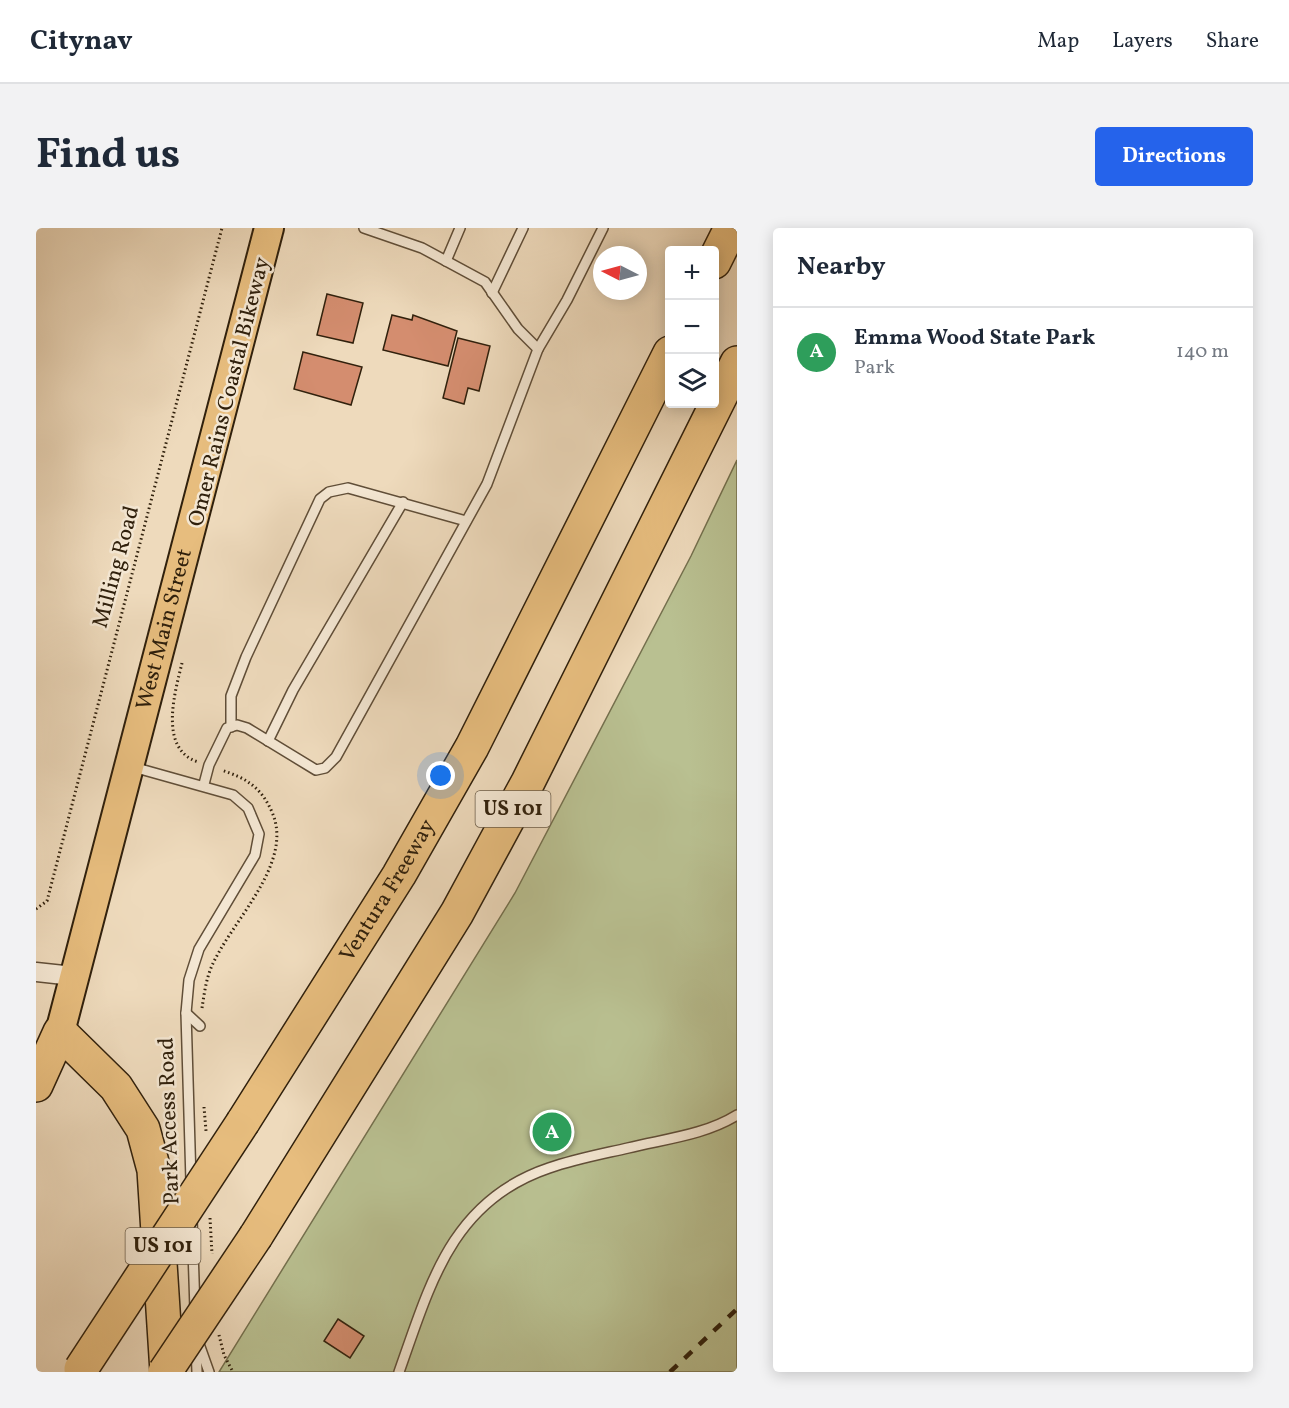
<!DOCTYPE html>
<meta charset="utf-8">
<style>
body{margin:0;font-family:Vollkorn,serif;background:#f2f2f3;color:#1f2937}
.controls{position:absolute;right:18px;top:18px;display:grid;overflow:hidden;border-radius:6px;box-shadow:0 3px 15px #0003}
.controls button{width:54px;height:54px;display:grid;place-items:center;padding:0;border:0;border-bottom:2px solid #e0e1e3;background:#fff;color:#1f2937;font:30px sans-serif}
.compass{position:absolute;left:557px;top:18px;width:54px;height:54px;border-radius:50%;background:#fff;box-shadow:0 3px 15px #0003;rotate:276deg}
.you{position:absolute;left:405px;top:548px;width:21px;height:21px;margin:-15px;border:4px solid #fff;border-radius:50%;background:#1a73e8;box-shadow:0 0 0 9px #1a73e833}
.badge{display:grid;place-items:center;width:39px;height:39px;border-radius:50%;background:#2563eb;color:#fff;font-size:20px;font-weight:700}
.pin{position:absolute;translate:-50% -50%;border:3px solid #fff;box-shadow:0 2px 6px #0006}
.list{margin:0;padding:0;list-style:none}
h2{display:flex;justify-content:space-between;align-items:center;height:78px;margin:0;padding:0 24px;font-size:26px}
h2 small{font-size:20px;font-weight:400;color:#747a83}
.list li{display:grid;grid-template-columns:39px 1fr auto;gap:18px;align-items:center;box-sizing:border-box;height:90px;padding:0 24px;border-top:2px solid #e0e1e3}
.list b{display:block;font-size:22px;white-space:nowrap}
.list p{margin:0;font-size:20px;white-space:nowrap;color:#747a83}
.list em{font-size:20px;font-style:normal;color:#747a83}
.icon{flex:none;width:33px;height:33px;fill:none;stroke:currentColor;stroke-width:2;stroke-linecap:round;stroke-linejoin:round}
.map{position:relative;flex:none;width:701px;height:1144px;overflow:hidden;border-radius:6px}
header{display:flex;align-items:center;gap:36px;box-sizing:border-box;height:84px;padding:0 30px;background:#fff;border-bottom:2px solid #e0e1e3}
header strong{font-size:28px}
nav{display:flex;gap:33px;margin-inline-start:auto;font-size:21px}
.intro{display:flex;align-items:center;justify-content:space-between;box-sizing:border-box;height:144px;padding:0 36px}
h1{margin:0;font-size:42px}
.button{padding:15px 27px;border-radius:6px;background:#2563eb;color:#fff;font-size:21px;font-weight:700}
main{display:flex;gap:36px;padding:0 36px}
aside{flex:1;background:#fff;border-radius:6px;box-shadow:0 3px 15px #0003}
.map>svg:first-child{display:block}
.green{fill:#b9c091;stroke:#74704e;stroke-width:1.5}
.building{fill:#d48d6f;stroke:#30200c;stroke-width:1.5}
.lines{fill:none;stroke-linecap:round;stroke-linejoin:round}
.lane-casing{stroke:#604e38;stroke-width:12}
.street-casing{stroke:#604e38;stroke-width:21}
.primary-casing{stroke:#30200c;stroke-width:32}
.highway-casing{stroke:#30200c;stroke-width:36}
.path{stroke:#30200c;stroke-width:3;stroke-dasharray:1.5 3;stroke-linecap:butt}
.lane{stroke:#f4e7d3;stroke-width:9}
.street{stroke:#f4e7d3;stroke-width:18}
.primary{stroke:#e7bd7e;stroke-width:28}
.highway{stroke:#e7bd7e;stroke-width:33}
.rail{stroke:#30200c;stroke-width:4.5;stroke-dasharray:10 10;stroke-linecap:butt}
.highway-bridge-casing{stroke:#30200c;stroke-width:36;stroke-linecap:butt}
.highway-bridge{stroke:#e7bd7e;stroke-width:33}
.labels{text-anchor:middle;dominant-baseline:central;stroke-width:5;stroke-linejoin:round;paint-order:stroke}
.shield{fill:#f4e7d3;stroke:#6b5c48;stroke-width:1.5}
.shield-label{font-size:21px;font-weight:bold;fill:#30200c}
.street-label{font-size:22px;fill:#30200c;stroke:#f4e7d3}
</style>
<header>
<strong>Citynav</strong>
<nav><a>Map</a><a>Layers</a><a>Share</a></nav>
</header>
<div class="intro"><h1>Find us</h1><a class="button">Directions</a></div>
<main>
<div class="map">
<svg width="701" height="1144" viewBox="0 0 701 1144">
<rect width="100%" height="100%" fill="#eedabc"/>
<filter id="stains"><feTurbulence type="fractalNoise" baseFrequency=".00333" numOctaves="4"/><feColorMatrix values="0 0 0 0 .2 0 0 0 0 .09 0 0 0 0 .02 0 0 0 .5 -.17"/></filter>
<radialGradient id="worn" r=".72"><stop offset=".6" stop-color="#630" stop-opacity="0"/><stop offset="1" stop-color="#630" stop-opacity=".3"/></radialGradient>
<path class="green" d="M701,232v912h-518l296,-479 176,-337z"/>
<g class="building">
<path d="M291,66l36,9 -10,40 -36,-8z"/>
<path d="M356,87l20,5 1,-5 44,16 -9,35 -65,-16z"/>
<path d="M422,110l32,8 -11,45 -11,-3 -4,16 -21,-6z"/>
<path d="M267,124l59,15 -11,38 -57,-16z"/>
<path d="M302,1091l26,17 -14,22 -26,-17z"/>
</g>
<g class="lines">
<g class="lane-casing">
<g id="lane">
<path d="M410,33l14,-33"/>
<path d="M456,65l31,-65"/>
<path d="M502,121l29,-49 36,-72"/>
<path d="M195,499v-31l15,-39 74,-158 9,-7 19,-4 118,33"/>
<path d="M232,513l25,-51 110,-188"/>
<path d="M97,539l100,28 15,13 11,26 -4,21 -56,94 -10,31 -3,33 5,168"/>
<path d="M168,556l5,-19 18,-37 10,-3 10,3 69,42 9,-2 11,-11 151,-273 51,-135 -20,-20 -33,-47 -63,-34 -58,-20"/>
<path d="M150,785l14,13"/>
<path d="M156,991l3,91"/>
<path d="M162,1113l11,31"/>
<path d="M160,1117l1,27"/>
<path d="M363,1144c31,-87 52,-171 150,-204 26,-9 53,-14 79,-20 36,-9 77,-13 109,-33"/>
</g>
</g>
<g class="street-casing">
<path id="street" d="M0,744l37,4"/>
</g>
<g class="primary-casing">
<g id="primary">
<path id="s1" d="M24,804l209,-804"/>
</g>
</g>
<g class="highway-casing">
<g id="highway">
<path d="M678,34l17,-34"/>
<path d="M0,857l24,-53 56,55 27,42 11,41 13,202"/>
<path id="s2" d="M207,894l156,-247 73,-128 198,-394"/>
<path d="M220,1008l201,-323 71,-131 209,-419"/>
</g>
</g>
<g class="path">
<path d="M146,435c-7,29 -24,86 16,99"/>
<path d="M0,681l11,-8 175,-673"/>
<path d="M166,780c2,-13 4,-28 9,-40 19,-46 84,-104 61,-156 -11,-25 -26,-34 -51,-42"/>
<path d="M168,879l2,24"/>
<path d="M174,990l2,36"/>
<path d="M183,1107l5,20 9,17"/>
</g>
<use href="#lane" class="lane"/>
<use href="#street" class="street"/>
<use href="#primary" class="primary"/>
<use href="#highway" class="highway"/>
<path class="rail" d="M634,1144l67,-63"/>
<g class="highway-bridge-casing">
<g id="highway-bridge">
<path d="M45,1141l162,-247"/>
<path d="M129,1144l91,-136"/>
</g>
</g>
<use href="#highway-bridge" class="highway-bridge"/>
</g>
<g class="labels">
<g class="shield">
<rect x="439.5" y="563" width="75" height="36" rx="4.5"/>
<rect x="89.5" y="1000" width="75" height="36" rx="4.5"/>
</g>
<g class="shield-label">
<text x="477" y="581">US 101</text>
<text x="127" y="1018">US 101</text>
</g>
<g class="street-label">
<text transform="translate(194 164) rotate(-76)">Omer Rains Coastal Bikeway</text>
<text transform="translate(81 339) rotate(-75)">Milling Road</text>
<text stroke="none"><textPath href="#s1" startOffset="416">West Main Street</textPath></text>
<text stroke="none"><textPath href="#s2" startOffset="273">Ventura Freeway</textPath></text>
<text transform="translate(134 893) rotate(-92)">Park Access Road</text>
</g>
</g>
<rect width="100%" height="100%" filter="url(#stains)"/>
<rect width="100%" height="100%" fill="url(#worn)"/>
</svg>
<div class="controls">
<button>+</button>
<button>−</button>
<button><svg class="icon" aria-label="layers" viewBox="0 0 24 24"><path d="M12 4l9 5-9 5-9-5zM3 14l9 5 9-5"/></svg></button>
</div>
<svg class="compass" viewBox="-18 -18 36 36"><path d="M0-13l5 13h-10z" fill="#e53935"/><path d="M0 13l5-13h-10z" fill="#747a83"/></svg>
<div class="you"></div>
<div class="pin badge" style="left:516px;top:904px;background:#2e9e5b">A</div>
</div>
<aside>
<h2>Nearby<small></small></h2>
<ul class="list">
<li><span class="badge" style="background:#2e9e5b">A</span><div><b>Emma Wood State Park</b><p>Park</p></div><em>140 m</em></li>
</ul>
</aside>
</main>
